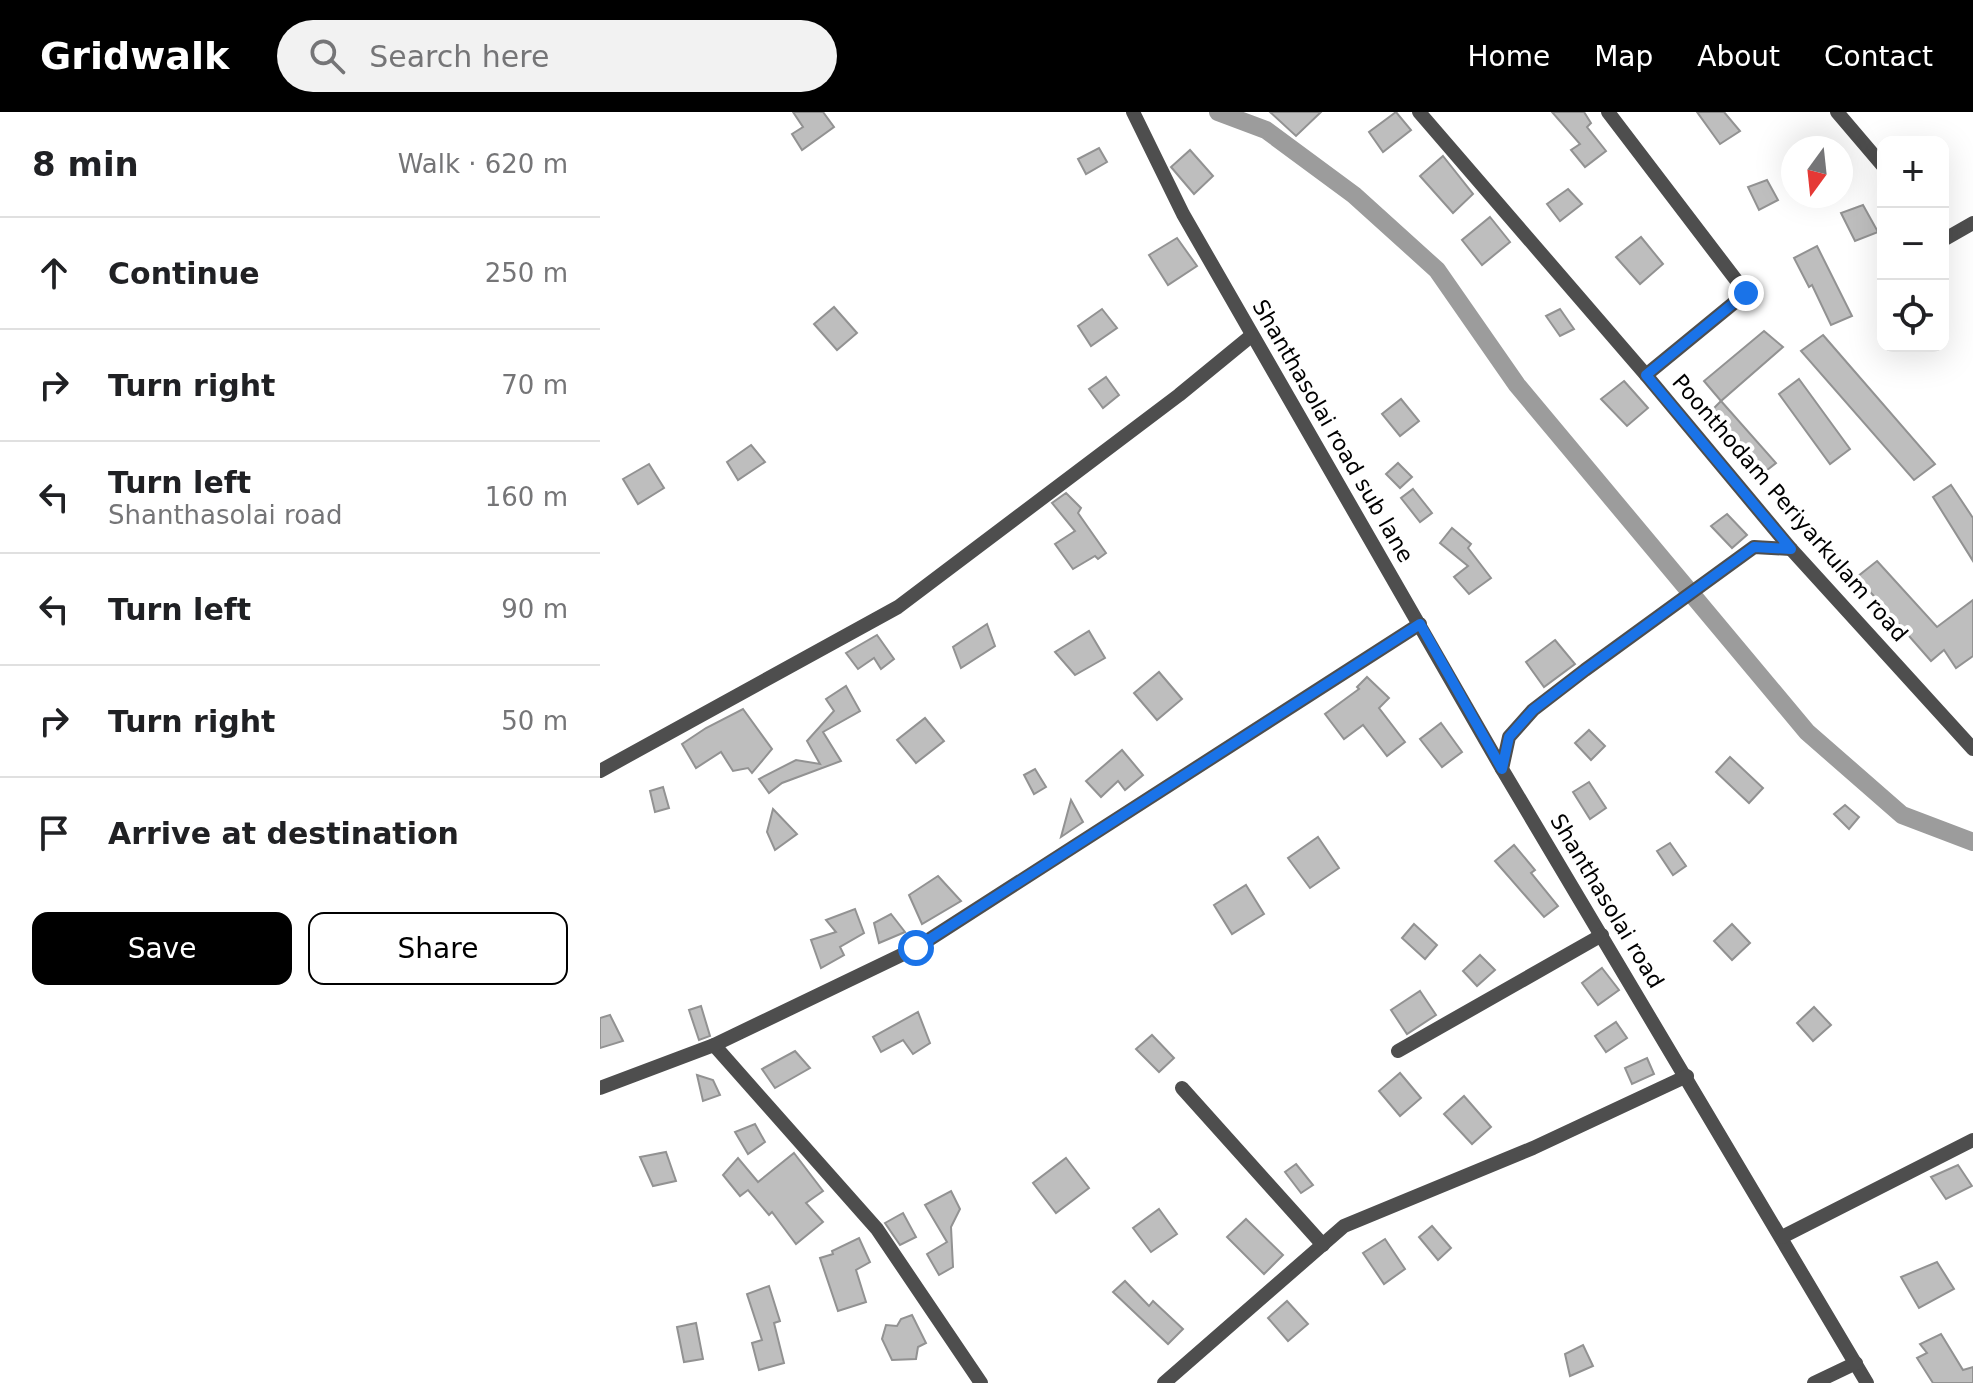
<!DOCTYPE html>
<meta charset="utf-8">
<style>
body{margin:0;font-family:"DejaVu Sans",sans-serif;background:#f2f2f2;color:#202124}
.controls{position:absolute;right:24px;top:24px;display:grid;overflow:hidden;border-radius:16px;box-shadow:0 8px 32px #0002}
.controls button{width:72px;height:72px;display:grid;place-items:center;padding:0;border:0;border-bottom:2px solid #e0e0e0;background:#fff;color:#202124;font:40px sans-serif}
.compass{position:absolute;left:1181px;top:24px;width:72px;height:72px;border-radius:50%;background:#fff;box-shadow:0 8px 32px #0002;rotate:195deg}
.stop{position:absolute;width:24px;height:24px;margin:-18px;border:6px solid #1a73e8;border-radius:50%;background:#fff}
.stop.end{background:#1a73e8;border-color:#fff;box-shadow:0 2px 8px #0008}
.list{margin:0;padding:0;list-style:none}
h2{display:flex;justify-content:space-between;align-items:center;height:104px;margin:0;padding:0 32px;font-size:34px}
h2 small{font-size:26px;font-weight:400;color:#757577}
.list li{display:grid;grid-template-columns:52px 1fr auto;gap:24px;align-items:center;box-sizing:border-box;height:112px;padding:0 32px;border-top:2px solid #e0e0e0}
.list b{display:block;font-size:30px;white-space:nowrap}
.list p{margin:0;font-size:26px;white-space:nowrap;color:#757577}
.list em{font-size:26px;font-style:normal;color:#757577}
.actions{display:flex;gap:16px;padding:24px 32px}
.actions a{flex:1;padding:18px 0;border:2px solid #000;border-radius:16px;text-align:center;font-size:28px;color:#000}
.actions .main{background:#000;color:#fff}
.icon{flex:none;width:44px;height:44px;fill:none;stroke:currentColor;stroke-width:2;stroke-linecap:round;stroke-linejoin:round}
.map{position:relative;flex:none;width:1373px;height:1271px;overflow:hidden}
header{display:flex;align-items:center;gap:48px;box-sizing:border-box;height:112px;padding:0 40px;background:#000;color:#fff}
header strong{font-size:38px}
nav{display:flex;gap:44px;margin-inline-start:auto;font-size:28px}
.search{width:560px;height:72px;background:#f2f2f2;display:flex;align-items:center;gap:20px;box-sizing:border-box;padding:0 28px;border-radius:44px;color:#757577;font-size:30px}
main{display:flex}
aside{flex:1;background:#fff}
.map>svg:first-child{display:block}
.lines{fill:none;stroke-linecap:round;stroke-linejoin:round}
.canal{stroke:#9c9c9c;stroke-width:18}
.building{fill:#bebebe;stroke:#929292;stroke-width:2}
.street{stroke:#4e4e4e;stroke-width:14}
.route{stroke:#1a73e8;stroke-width:10}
.labels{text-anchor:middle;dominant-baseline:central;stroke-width:8;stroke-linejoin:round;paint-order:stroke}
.street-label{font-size:22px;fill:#000;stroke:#fff}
</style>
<header>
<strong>Gridwalk</strong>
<div class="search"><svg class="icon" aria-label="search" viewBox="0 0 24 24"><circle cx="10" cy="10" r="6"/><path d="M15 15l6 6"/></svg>Search here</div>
<nav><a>Home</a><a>Map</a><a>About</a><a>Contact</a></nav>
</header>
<main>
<aside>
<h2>8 min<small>Walk · 620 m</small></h2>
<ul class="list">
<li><svg class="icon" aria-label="ahead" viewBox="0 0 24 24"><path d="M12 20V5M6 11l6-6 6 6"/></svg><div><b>Continue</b></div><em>250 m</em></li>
<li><svg class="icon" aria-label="right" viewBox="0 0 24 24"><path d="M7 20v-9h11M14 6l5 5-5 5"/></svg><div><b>Turn right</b></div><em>70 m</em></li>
<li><svg class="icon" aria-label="left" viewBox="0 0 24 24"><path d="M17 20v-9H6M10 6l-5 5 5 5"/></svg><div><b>Turn left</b><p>Shanthasolai road</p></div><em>160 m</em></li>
<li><svg class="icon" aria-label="left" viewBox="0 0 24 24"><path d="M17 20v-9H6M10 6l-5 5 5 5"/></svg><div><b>Turn left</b></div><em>90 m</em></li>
<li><svg class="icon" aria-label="right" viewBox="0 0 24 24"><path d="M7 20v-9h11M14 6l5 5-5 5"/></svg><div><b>Turn right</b></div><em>50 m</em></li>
<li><svg class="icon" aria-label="arrive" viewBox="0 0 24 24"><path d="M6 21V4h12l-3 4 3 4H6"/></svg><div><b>Arrive at destination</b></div></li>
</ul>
<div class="actions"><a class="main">Save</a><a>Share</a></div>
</aside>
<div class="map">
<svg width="1373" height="1271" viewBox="0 0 1373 1271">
<rect width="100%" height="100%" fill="#fff"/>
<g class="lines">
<path class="canal" d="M618,0l48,18 88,65 83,75 80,115 290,347 95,83 71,27"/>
</g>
<g class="building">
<path d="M193,0h30l11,15 -32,23 -10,-16 11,-7z"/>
<path d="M670,0h51l-25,24z"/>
<path d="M796,0l15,18 -28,22 -14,-20z"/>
<path d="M952,0h32l7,11 -4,4 19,24 -21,16 -14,-17 9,-6z"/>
<path d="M1097,0h27l16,19 -20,13z"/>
<path d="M499,36l8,14 -21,12 -8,-15z"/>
<path d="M590,38l23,26 -19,18 -23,-27z"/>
<path d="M843,44l30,38 -20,19 -33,-37z"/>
<path d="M1167,68l11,20 -19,10 -11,-23z"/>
<path d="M968,77l14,15 -22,17 -13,-17z"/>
<path d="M1263,93l15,27 -23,9 -14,-28z"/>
<path d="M890,105l20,25 -28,23 -20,-25z"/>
<path d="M1041,125l22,27 -23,20 -24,-27z"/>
<path d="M577,126l20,28 -29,19 -19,-30z"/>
<path d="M1217,134l35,70 -21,9 -19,-40 -3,2 -15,-29z"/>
<path d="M234,195l23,26 -20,17 -23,-26z"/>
<path d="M502,197l15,19 -26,18 -13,-20z"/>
<path d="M960,197l14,20 -14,7 -14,-20z"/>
<path d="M1164,219l19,16 -62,54 -17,-20z"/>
<path d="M1223,223l112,129 -21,16 -113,-129z"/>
<path d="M506,265l13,18 -16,13 -14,-19z"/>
<path d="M1199,267l51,70 -20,15 -51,-70z"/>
<path d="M1024,269l24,27 -21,18 -26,-27z"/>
<path d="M801,287l18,22 -19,15 -18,-22z"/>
<path d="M1121,289l55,62 -19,15 -54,-59z"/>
<path d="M151,333l14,17 -27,18 -11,-18z"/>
<path d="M798,351l14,14 -12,11 -14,-14z"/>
<path d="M49,352l15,24 -26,16 -15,-25z"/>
<path d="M1351,373l22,33v43l-40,-64z"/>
<path d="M813,377l19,24 -12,9 -19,-24z"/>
<path d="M466,381l15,15 -3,5 28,40 -8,6 -3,-3 -22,13 -18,-25 20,-13 -23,-28z"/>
<path d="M1127,402l20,21 -15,13 -21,-22z"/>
<path d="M852,416l19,16 -3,4 23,30 -22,16 -15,-17 14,-11 -28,-23z"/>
<path d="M1277,449l60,66 36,-27v56l-17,12 -12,-18 -13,11 -74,-84z"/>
<path d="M387,512l8,22 -34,22 -8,-21z"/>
<path d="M489,519l16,27 -30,17 -20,-23z"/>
<path d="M277,523l17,24 -13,10 -7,-11 -16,11 -12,-16z"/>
<path d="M955,528l20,24 -31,23 -18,-25z"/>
<path d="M559,560l23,27 -25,21 -23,-27z"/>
<path d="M767,565l22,21 -10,10 26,34 -18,14 -24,-31 -19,14 -19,-25 34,-25 -2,-2z"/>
<path d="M246,574l14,25 -37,21 18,29 -59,22 -13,10 -10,-14 37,-19 24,4 -13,-23 27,-30 -8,-12z"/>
<path d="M143,597l29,40 -20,24 -4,-5 -15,3 -12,-19 -25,16 -14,-24 24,-16z"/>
<path d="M325,606l19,23 -28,22 -19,-23z"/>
<path d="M841,611l21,29 -20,15 -22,-28z"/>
<path d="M989,618l16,16 -14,14 -16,-17z"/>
<path d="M522,638l21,25 -18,15 -7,-9 -17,16 -15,-16z"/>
<path d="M1130,645l33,31 -14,15 -33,-31z"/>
<path d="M435,657l11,18 -12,7 -10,-19z"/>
<path d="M989,670l17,26 -16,11 -17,-27z"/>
<path d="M63,675l6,21 -14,4 -5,-21z"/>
<path d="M471,688l12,22 -22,15z"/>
<path d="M1245,693l14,12 -10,12 -15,-15z"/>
<path d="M173,697l24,25 -22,16 -8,-18z"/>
<path d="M718,725l21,31 -29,20 -22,-30z"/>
<path d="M1070,731l16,23 -13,9 -16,-24z"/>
<path d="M914,733l21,25 -4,3 27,33 -14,11 -49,-56z"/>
<path d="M338,764l23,25 -39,23 -13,-29z"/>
<path d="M646,773l18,29 -32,20 -18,-29z"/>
<path d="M255,797l9,24 -24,14 4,8 -23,13 -10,-28 25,-8 -10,-12z"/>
<path d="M291,802l14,18 -26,11 -5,-20z"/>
<path d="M814,812l23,21 -12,14 -23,-21z"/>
<path d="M1132,812l18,19 -18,17 -18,-19z"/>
<path d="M880,843l15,15 -18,16 -14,-15z"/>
<path d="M1002,856l17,22 -21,15 -16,-22z"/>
<path d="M820,879l16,24 -29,19 -16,-24z"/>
<path d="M101,894l9,30 -11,4 -10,-30z"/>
<path d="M1214,895l17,18 -18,16 -16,-18z"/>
<path d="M318,900l12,31 -17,11 -10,-14 -22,12 -8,-15z"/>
<path d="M10,903l13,26 -23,7v-30z"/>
<path d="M1016,910l11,16 -21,14 -11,-16z"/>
<path d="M552,923l22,23 -15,14 -23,-23z"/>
<path d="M195,939l15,17 -35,20 -13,-19z"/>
<path d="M1047,946l7,16 -22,10 -7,-16z"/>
<path d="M800,961l21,25 -21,18 -21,-25z"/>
<path d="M97,963l16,5 7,15 -17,6z"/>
<path d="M864,984l27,31 -19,17 -28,-30z"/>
<path d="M155,1012l10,18 -17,12 -13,-22z"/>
<path d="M66,1040l10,29 -23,5 -13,-29z"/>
<path d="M194,1041l29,38 -17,12 17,19 -27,22 -24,-32 -3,3 -21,-25 -8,6 -17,-21 15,-17 20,24z"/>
<path d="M466,1046l23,30 -33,25 -23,-30z"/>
<path d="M696,1052l17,21 -12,8 -16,-21z"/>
<path d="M1358,1053l14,21 -26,13 -15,-22z"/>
<path d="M351,1079l9,18 -9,18 2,40 -14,8 -12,-21 20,-12 -22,-37z"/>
<path d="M559,1097l18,25 -26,18 -18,-24z"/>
<path d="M303,1101l13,24 -16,8 -15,-22z"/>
<path d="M646,1107l37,36 -19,19 -37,-37z"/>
<path d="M832,1114l19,22 -13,12 -19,-23z"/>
<path d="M259,1126l11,24 -14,8 10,32 -28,9 -18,-53 13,-4 -1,-3z"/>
<path d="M785,1127l20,30 -21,15 -21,-31z"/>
<path d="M1337,1150l17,27 -35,19 -18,-31z"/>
<path d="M525,1169l24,25 4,-5 30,28 -15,15 -55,-52z"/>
<path d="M169,1174l11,35 -6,2 10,40 -25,7 -7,-27 10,-3 -15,-46z"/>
<path d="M687,1189l21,23 -20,17 -20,-23z"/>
<path d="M312,1203l14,28 -8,4 -2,12 -24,1 -10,-21 4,-14 11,1 4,-7z"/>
<path d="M96,1211l7,36 -19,3 -7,-35z"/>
<path d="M1341,1222l22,36 10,-3v16h-40l-16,-25 10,-5 -7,-9z"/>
<path d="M983,1233l10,21 -23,10 -5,-22z"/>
</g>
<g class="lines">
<g class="street">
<path d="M533,0l50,102 319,555"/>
<path d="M819,0l227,263 145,174 182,200"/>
<path d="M1008,0l138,181 -100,82"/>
<path d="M1237,0l46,54"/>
<path d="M1343,124l2,3 28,-16"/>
<path d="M1191,437l-37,-2 -169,123 -52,40 -24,27 -7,32 365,614"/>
<path d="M0,659l298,-164 281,-212 72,-59"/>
<path d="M114,933l163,184 104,154"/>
<path d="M798,939l204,-116"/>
<path d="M0,976l114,-43 202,-97 504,-324"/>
<path d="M582,976l141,157"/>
<path d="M1182,1125l191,-97"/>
<path d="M564,1271l180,-157 189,-78 154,-72"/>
<path d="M1214,1271l42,-20"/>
</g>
</g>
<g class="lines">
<path class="route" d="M316,836l504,-324 82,145 7,-32 24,-27 52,-40 169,-123 37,2 -145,-174 100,-82"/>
</g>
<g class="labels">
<g class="street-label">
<text transform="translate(733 319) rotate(60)">Shanthasolai road sub lane</text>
<text transform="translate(1190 396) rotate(49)">Poonthodam Periyarkulam road</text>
<text transform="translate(1007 789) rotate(59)">Shanthasolai road</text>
</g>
</g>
</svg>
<div class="controls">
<button>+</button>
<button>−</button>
<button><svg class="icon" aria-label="locate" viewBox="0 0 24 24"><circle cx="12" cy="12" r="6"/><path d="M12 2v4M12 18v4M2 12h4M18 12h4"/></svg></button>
</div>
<svg class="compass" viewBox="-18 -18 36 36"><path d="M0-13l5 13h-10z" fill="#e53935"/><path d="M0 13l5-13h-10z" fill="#757577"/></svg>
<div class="stop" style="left:316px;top:836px"></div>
<div class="stop end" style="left:1146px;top:181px"></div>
</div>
</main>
